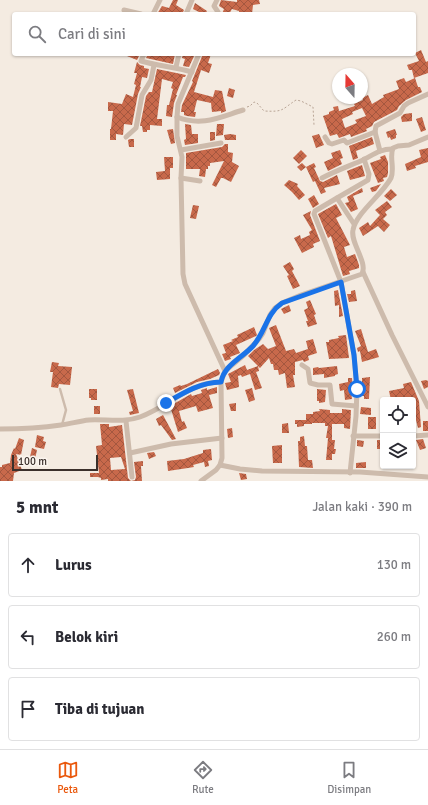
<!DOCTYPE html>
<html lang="id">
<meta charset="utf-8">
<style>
body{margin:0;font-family:Signika,sans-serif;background:#f2f2f3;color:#2b2b33}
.controls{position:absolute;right:12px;bottom:12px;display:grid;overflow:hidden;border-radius:4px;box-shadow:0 1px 3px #0004}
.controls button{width:36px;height:36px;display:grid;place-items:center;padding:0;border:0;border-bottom:1px solid #e1e1e2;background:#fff;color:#2b2b33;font:20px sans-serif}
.compass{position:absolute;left:332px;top:68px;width:36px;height:36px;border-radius:50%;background:#fff;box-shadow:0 1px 3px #0004;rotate:340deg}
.scale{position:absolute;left:12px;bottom:10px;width:86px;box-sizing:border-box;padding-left:4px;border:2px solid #3b302b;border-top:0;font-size:11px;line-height:14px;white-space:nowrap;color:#3b302b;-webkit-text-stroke:3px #fbf5ee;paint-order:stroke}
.stop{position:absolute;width:12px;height:12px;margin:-9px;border:3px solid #1a73e8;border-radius:50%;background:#fff}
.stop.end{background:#1a73e8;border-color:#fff;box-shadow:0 1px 4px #0008}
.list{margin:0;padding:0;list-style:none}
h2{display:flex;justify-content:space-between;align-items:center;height:52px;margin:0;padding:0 16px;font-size:17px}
h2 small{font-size:13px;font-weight:400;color:#7c7c81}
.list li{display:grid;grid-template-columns:26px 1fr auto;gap:12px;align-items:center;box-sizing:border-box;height:64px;margin:0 8px 8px;padding:0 8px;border:1px solid #e1e1e2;border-radius:4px}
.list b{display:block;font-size:15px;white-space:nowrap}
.list em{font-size:13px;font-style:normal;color:#7c7c81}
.icon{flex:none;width:22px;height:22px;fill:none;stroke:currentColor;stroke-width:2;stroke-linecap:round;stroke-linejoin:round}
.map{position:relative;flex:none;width:428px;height:481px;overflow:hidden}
.search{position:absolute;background:#fff;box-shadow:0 1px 3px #0004;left:12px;right:12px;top:12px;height:44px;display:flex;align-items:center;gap:10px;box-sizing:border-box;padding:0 14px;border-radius:4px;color:#7c7c81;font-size:15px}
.sheet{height:268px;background:#fff}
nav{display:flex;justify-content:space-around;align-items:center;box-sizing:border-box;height:56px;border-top:1px solid #e1e1e2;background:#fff;font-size:11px;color:#7c7c81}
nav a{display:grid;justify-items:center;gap:2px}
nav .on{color:#ea580c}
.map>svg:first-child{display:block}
.building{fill:url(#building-cross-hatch);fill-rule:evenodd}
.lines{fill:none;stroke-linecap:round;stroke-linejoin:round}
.path{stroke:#b9a596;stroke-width:1;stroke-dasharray:2 2;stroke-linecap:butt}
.lane{stroke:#cdbbac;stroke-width:2.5}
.street{stroke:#cdbbac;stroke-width:5}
.route{stroke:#1a73e8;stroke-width:5}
</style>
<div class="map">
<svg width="428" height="481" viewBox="0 0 428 481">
<defs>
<pattern id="building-cross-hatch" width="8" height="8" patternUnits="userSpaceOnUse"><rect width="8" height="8" fill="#c8694b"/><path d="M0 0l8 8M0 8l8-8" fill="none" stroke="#a4573f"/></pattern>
</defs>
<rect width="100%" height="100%" fill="#f4ebe1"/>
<g class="building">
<path d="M173,0h5l-2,5 8,5 -2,4h-25l5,-8 7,2z"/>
<path d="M221,0l16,2v-2h22l1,4 -7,1 -1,9 -13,-1v-2l-7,-2 -3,5h-7l2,-5 -5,-3z"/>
<path d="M195,3l12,8 -2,3h-8l2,-2 -6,-3z"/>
<path d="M421,50l5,12 2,-1v12l-14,5 -2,-8h-3l-2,-5 12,-4 -4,-8z"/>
<path d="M122,54h18l-3,6z"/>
<path d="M148,54h27l-2,10 -27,-6z"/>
<path d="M183,54h12l-6,13 -6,-1 2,-7 -3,-1z"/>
<path d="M203,54h8l-3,9 4,1 -3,9 -8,-3 -7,22 19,5 2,-7 7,1 4,20 -5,2v-2l-9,1 -1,-9 -14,-3 -3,12h2l-1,5 -8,-1 -3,-1v-3h-3l1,-7 11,-23 -1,-1z"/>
<path d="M137,62l3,3 4,1v2l5,1 -2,9 -5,-1 -2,10h1l-3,7 -6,31 -8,-1 -1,11 -7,-1v6h-6v-11h1l2,-18h-5v-9l14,2 4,-10 7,3 3,-12 -2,-1 3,-11h-3z"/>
<path d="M157,69l29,6 -1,2h-2l-7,18h1l-3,8 -2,14 -6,-1 1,-11h2l4,-16 -2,-1 2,-6 -11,-3 -5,40h5v7l-12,-1v5h-3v2h-4l-1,-6h-2l6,-30 3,-4h3z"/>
<path d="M404,78l2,4 9,-4 3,9h2l2,5 -16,8 -7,6 -2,4 -23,12 -2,4 -6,3 1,2 -16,6 -1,-3 -11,4 -2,-4 -7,2 -7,-20 6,-2v-2l5,-2 -1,-3 5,-1 1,5 16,-5 -1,-2 9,-4 -1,-2 6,-3 4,9 12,-7 -1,-2 16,-6 -3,-8zM362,108l4,8 -11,4 2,3 -12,5 -3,-9 11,-5 -1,-2z"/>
<path d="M229,88l6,2 -2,8 -6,-2z"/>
<path d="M412,113v8l-10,1 -1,-5 3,-3z"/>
<path d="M422,117l4,13 -5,2 -5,-13z"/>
<path d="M185,124l6,1 1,9h6v9l-13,2 -1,-5 2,-1z"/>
<path d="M217,124h7l-1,11 -7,1z"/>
<path d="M173,129l2,14 -4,1 -4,-14z"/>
<path d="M395,129l2,6h-1v3l-5,2 -1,-3 -2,1 -2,-6z"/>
<path d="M210,132h5v8l-5,1z"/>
<path d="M230,134l6,1v5h-11l-1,-5z"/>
<path d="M319,134l5,11 -8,3 -4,-12z"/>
<path d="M372,137l2,7 -18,7 2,7 -5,2 -4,-14z"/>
<path d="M130,139h4v8h-5l-1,-7z"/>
<path d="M225,144h3v8l5,1 -1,9 7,4 -8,16 -8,-4h-2l-5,9 -4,-2 12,-24 -14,2v3h-2v3h-2l-1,8 -6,-1 1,-7h-14v-16l36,-6z"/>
<path d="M428,148v14l-13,4 1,2 -9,3 -2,-7 16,-7 -2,-7z"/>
<path d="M301,150l6,6 -8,8 -6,-6z"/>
<path d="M340,150l3,8 -3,1 2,5 -14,7 -4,-9 9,-4 -2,-5z"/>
<path d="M385,155l3,7v11l-1,4 -4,1 1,3 -6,2 -8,-20 11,-4 -1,-2z"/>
<path d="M164,157h9v11h-3v11l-13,1 -1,-8 9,-1z"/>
<path d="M302,163l4,4 -5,4 -4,-4z"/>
<path d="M314,163l2,4 -2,1 6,13 3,1 14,-7 3,9 -16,4 2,4 -5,2 -6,-13 -2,1 -7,-15z"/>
<path d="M362,165l3,11 -15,4 -3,-9z"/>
<path d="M289,180l9,4 -1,2 8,9 -6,5 -7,-8 -8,-7z"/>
<path d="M381,184l-5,7 -4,1 -2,-4z"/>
<path d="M362,188l1,4 -10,4 5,13 -7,3 -6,-9 4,-1 -2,-5z"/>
<path d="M391,189l6,6 -7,6 -6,-5z"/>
<path d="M314,195l5,9 -6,4 -5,-9z"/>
<path d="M387,201l5,6 -7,5 2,3 -4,4 7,6 -6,7 -6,-6 -15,10 -4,-8 9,-6 2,4 10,-11 -5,-5z"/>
<path d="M336,204l6,11 -6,3 14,27 -6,2 3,10 8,-3 4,11v3l-10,3 1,3 -7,2 -12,-40 -3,2 -10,-24z"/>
<path d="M193,205l6,1 -3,13 -6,-1z"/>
<path d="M311,211l-1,4 10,26 -7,3 1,3 -12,6 -8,-15 6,-3 1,4 9,-4 -1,-3 3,-2 -9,-15z"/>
<path d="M290,262l4,7 -2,2 8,15 -7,3 -6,-13 2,-1 -6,-9z"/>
<path d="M338,290l5,26 -4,1v-12l-4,1 -1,-15z"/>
<path d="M355,290l2,11 -8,1 -2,-8h4v-3z"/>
<path d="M310,300l6,14 -2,1 3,9 -9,3 -2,-6h2l-4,-11 4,-2 -2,-6z"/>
<path d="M289,305l2,6 -7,3 -3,-5z"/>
<path d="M276,325l10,26 8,-2 2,4 12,-4 -2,-8 7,-2 4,14 -9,3 1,4 -5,2 -1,-2 -8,2v13h-2l2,12 -8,1 -2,-15 -6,2 -1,-5h-4l-1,-6h-2l-2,-6 -9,10 -12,-12 6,-6 9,-6 5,5 8,-3 -7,-18z"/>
<path d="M254,327l3,8 -1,1 -20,9 4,8 -10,4 1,2 -6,2 -3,-7 4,-1 -3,-8 10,-4 -2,-1 7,-3 -1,-2z"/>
<path d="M361,329l7,23 8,-3 3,8 -17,5 -2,-11 -2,1 -1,-4 4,-2 -6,-15z"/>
<path d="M346,335l3,23 -20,1 -3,-17h3v-2l10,-2 -1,-2z"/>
<path d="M52,362l7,1 -1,3 14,1 -2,18 -11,-1 -1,4 -7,-1 2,-15h-3z"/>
<path d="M245,365l2,5 11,-4 1,5 -3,1 6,16 -7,2 -5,-16 -8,3 -1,-2 -3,1 1,11 -12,3 -2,-7 6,-1 -3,-8z"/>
<path d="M337,366l1,8 -3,1v1l-11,2v-4l-11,1v-7l5,-1 1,1z"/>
<path d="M218,369l2,4 -1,2 -9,4 -13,3 -22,11 -2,-5 7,-3 1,1 6,-2z"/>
<path d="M370,377l-1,22h-5v-3h-3l-1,-14h2v-4z"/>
<path d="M348,378h4l1,12h-2l1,9 -7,1 -1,-10 -4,1 -1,-7 9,-2z"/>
<path d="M426,380l2,1v6l-4,2 -3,-8z"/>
<path d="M411,382l8,19 2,26 -3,1 -3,-12h-1l-1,-16h-22l-2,-9 15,-3 -1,-4z"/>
<path d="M217,387v6l-8,2 4,13 -15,4 -2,-6 -17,5 3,11 2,-1 3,7 -9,4 -8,-26 21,-12 1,2 10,-3 -1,-3 6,-2v2z"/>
<path d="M252,388l3,12 -6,2 -4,-12z"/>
<path d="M89,389h8v11h-6v-2h-2z"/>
<path d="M133,389l6,24 -9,2 -1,-3 4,-1 -6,-21z"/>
<path d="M317,389l9,1 -1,12 -6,1v-2h-2z"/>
<path d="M236,403v8h-5l-2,-7z"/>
<rect x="94" y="406" width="6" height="8"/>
<path d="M361,407l10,1v7l-11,-1z"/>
<path d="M319,409l11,1v3h12v-4l9,1 -1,19 -6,-1v-4h-12v16h3l-1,9h2l-1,5h-3v6h-6l2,-22h-2l2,-12h-3v-3h-13v1h-8v2l-7,1v-3h-2v-4h11v-6h7v-2l7,-1z"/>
<path d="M163,415l13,24 -4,1 -11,-15 -2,1 -3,-7z"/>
<rect x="368" y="417" width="8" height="12"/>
<rect x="423" y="421" width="5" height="10"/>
<path d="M288,423l1,10h-7v-9z"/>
<path d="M100,424h9v3l13,-2 6,53 3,3 4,-1 1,-3 -2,-15 9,-1v5h-2l1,15h-34v-2l-7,1v-2l-3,-1h-8v-4h9l-3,-27 6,-1zM121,457l4,12 -14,1 -1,-12z"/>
<path d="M232,428l1,9 -5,1 -1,-9z"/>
<path d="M37,435l7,2 -1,4 3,1 -2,7 -9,-2z"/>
<path d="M304,436l1,10h2l1,14h4l1,8 -14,-1 -1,-26h2v-4z"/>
<path d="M19,438l5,2 -3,15 -5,-1 6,16 -8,3 -1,8h-13v-14h2v-2l8,-2 1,-8 3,-7 1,1z"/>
<path d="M423,439l3,9 -6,2 -4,-10z"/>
<path d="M357,440l7,1 -1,6 -6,-1z"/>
<rect x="377" y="440" width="6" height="9"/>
<path d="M282,445v18h-9l-1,-17z"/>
<path d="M32,448l5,2 -2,9 -5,-2z"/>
<path d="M211,449l1,11 -4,1 1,5 -4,1 -1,-5 -11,3 1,2 -6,1 -20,3 -1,-10 17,-2 19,-6v-3z"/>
<path d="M154,452l2,4 -7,3 -2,-6z"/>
<path d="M366,462v6h-10v-5z"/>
<path d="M239,473l7,1 1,5 -6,1z"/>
</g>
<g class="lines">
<path class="path" d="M247,107l3,-1 4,-4 3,1 7,8c20,1 17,-1 32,-11l5,1 12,6 1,18"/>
<path class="lane" d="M60,389l6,21 -4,15"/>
<g class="street">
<path d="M217,0l-3,6 4,6v2"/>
<path d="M124,10l17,4"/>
<path d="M153,14l7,-14"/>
<path d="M186,14l6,-14"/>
<path d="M144,54l-3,7c17,5 34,6 51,11"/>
<path d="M199,54l-21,50 -1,13v19l5,21 -1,21 2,96 2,10 40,87"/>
<path d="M176,67l3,-13"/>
<path d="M177,117c25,10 43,0 66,-7"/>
<path d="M126,137l10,-9 6,-33 9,-15 3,-15"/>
<path d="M325,137l4,6 3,1 12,-4 3,3 28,-11"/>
<path d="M181,150l40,-7"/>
<path d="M380,151l-5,-19 1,-6 24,-13 4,-7 4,-3 20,-9"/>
<path d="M181,178l19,3"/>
<path d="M322,178c13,-7 27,-12 41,-18 10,-5 17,-11 29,-11"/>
<path d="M337,198l-22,13 -1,3 27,68 13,73 3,34 -1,27 -6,57"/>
<path d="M354,224l-17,-26 31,-18 1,-6 -5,-15"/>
<path d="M363,272l29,63 36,72"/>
<path d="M302,365l6,4 2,14 8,2h12l2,19 24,2"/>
<path d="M126,421l6,56"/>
<path d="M0,429c21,0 41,-1 61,-4 9,-1 18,-4 28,-5 17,-1 34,3 51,-3 28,-10 49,-35 81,-35"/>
<path d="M353,436h30"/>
<path d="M413,436l15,-1"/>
<path d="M130,453l41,-9 51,-6"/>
<path d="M220,465l20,4 22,2 98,1 68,5"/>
<path d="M201,481l15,-11 4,-5 2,-7 -1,-76 4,-11 19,-16 15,-16 4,-6 7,-18 5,-7 7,-5 19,-8 61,-21c6,-12 -12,-31 -9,-44 3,-17 29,-35 38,-52 4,-10 -2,-21 2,-30l5,-2 11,-1 19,-8"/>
</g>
</g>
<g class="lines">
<path class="route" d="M166,403c17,-10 35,-21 55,-21 3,-17 22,-25 32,-36 13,-15 13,-32 29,-43l59,-21 13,73 3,34"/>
</g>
</svg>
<div class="controls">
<button><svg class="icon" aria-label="locate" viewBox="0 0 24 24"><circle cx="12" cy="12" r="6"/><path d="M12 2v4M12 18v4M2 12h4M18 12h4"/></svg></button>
<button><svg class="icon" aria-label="layers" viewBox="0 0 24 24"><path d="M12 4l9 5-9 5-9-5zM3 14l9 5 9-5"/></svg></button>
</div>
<svg class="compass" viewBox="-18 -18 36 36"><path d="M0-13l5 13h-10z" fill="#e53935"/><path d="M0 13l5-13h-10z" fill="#7c7c81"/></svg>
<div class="scale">100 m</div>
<div class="stop" style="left:357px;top:389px"></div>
<div class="stop end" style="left:166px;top:403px"></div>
<div class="search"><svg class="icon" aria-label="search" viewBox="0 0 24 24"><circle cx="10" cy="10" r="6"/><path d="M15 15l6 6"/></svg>Cari di sini</div>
</div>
<section class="sheet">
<h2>5 mnt<small>Jalan kaki · 390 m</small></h2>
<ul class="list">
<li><svg class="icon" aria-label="ahead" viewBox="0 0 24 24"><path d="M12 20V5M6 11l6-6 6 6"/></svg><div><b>Lurus</b></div><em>130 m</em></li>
<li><svg class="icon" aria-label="left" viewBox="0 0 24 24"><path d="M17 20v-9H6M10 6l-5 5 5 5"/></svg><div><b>Belok kiri</b></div><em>260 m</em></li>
<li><svg class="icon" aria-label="arrive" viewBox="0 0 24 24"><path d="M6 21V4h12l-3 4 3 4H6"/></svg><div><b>Tiba di tujuan</b></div></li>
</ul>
</section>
<nav>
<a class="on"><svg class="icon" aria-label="map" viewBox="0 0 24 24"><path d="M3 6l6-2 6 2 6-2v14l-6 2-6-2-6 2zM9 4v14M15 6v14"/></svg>Peta</a>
<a><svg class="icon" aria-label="directions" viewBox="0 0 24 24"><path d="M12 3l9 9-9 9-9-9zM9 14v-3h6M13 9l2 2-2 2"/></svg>Rute</a>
<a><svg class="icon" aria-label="saved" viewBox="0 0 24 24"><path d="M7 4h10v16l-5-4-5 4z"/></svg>Disimpan</a>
</nav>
